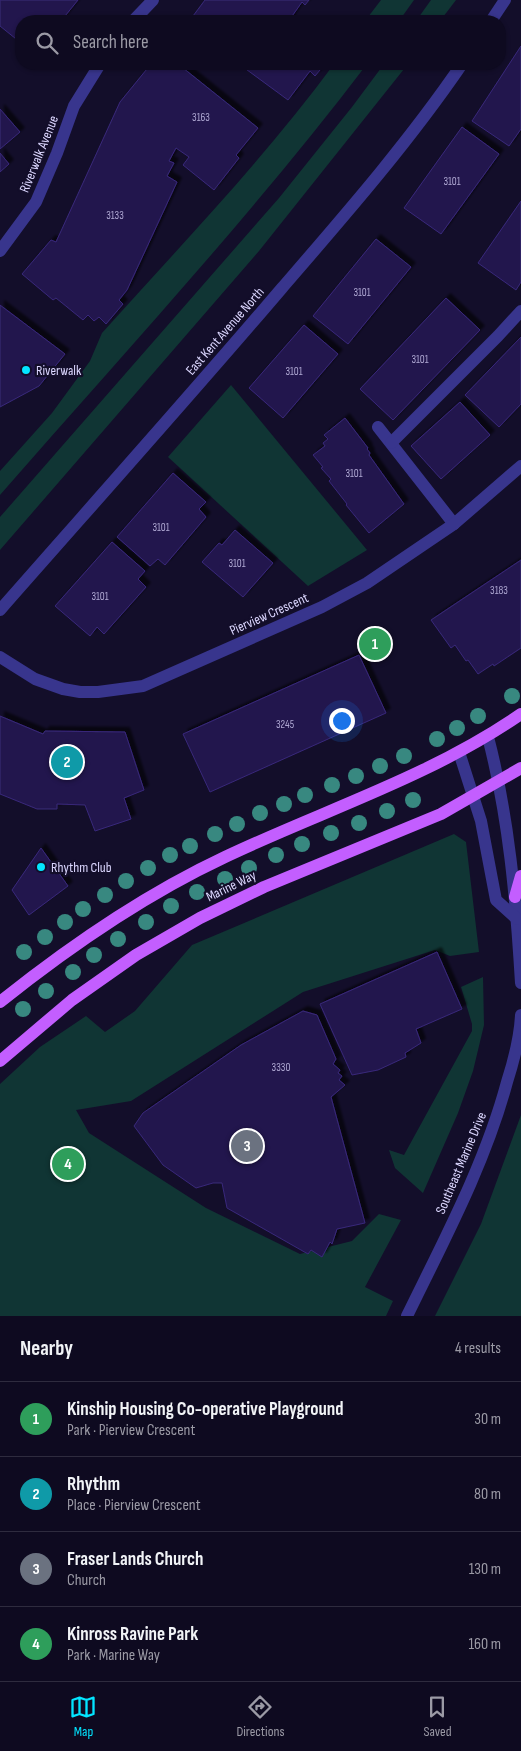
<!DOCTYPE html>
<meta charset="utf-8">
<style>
body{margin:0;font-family:"Sofia Sans Condensed",sans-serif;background:#171329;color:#f1f3f6}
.you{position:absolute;left:341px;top:720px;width:18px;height:18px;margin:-12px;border:4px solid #fff;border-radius:50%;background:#1a73e8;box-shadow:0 0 0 8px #1a73e833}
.badge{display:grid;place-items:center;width:32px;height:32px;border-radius:50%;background:#03e5ff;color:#fff;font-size:16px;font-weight:700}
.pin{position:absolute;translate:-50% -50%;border:2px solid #fff;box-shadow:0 1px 5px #0006}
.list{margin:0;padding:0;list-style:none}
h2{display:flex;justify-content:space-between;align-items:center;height:65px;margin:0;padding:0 20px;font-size:21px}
h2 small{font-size:16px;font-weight:400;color:#9b9aa5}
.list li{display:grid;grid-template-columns:32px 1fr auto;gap:15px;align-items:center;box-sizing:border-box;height:75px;padding:0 20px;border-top:1px solid #2e2b3e}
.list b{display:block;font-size:19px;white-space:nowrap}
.list p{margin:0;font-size:16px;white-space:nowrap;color:#9b9aa5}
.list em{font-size:16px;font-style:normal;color:#9b9aa5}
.icon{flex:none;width:28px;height:28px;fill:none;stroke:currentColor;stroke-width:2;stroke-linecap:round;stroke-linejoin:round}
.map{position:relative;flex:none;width:521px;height:1316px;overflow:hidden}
.search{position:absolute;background:#0e0a20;box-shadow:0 1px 4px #0004;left:15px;right:15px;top:15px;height:55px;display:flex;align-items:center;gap:12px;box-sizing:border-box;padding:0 18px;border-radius:20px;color:#9b9aa5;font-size:19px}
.sheet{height:365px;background:#0e0a20}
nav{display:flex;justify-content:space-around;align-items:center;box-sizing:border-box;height:70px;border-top:1px solid #2e2b3e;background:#0e0a20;font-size:14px;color:#9b9aa5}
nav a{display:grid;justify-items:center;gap:2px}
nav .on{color:#03e5ff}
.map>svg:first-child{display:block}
.green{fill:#103534}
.building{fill:#23184d;stroke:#39287b;filter:url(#shadow)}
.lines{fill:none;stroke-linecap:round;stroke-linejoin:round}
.minor{stroke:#38358d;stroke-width:12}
.major{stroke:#c35eff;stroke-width:12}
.tree{fill:#388880}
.poi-dot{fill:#03e5ff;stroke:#130e2a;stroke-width:2}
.labels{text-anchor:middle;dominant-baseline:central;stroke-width:4.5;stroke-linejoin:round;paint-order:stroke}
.number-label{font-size:11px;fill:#aea7d2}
.street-label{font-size:14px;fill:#dcd7ff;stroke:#130e2a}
.poi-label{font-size:14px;fill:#dcd7ff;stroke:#130e2a;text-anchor:start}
</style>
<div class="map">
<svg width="521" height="1316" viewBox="0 0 521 1316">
<defs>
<filter id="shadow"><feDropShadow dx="4.5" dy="-4.5" stdDeviation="1" flood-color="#0009"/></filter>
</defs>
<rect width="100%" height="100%" fill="#130e2a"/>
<g class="green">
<path d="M381,0h33l-15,21h-34z"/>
<path d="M431,0h25l-16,21h-24z"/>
<path d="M334,64h33c-114,150 -243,289 -367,431v-24l52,-58 38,-52 12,-28c79,-88 162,-174 232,-269z"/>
<path d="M384,64h24l-149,187 -259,299v-33l279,-319 73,-91z"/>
<path d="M231,385l136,165 -59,36 -140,-129z"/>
<path d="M454,834l12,8 13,110 -29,4 -15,-6 -132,42 -172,109 -55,9 13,23 117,75 94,46 52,-13 27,-27 22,6 -36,67 28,14 -7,15h-386v-232l40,-37 46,-31 19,16 30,-21 57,-66z"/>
<path d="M483,977l1,48 -11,46 -15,42 -35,80 -28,-25 -6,-18 15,5 68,-124v-7l-11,-37z"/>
<path d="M521,1115v201h-86l46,-92z"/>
</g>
<g class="building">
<path d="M0,0h78l-17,21h-40v22l-21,-17z"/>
<path d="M205,0h104l-4,5 -3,-3 -12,17 2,2h-100l-2,-1z"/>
<path d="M521,46v83l-12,17 -37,-25z"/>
<path d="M151,64h27l80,64 -22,27 3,3 -25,32 -31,-25 6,-8 -13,-9 -7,13 5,2 -7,13 10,6 -50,108 -8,10 4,4 -17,20 -7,-7 -5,4 -6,-6 -5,5 -27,-22 -3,2 -31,-26 29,-34 5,2 64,-140z"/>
<path d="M239,64h86l-10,12 -5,-5 -22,29z"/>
<path d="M0,109l20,23 -20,17z"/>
<path d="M462,127l37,27 -58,80 -37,-26z"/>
<path d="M0,153l9,11 -9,8z"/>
<path d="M521,201v81l-5,8 -38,-27z"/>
<path d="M376,239l35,28 -63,77 -35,-28z"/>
<path d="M446,298l34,32 -87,90 -33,-31z"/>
<path d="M0,305l65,49 -26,32 -39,21z"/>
<path d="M304,325l34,29 -55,64 -34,-30z"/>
<path d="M521,337v67l-22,23 -34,-32z"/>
<path d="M460,402l30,33 -49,44 -30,-33z"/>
<path d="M345,418l23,30 -1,1 3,4 -1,2 35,49 -35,29 -23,-28 1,-1 -18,-23 2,-2 -10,-11 2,-1 -10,-12 12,-9 -2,-3 5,-4 -4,-4z"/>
<path d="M173,473l33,29 -7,7 7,8 -41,48 -7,-6 -8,7 -33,-29z"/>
<path d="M235,530l38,33 -30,34 -41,-35 17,-19 3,2z"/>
<path d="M112,542l33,29 -7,8 8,8 -42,47 -7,-7 -7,9 -35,-30z"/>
<path d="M521,560v88l-27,18 -1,-2 -15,10 -10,-14 -2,1 -11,-16 -4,3 -20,-28z"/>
<path d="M359,655l27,58 -176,79 -27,-58z"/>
<path d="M0,716l43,18 2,-3 80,1 19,58 -20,8 7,21 -36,12 -10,-26 -28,-1v5h-20l-37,-15z"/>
<path d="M41,848l27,38 -39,29 -17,-25z"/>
<path d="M437,952l25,57 -46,20 5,14 -16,10 1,4 -28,13 -26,5 -32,-71z"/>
<path d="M303,1011l14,4 19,44 -3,5 7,6 -2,3 4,3 -3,4 6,5 -14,12 34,126 -28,6 -5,15 -2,-2 -8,15 -11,-7 -3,4 -81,-46 -5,-25h-9l-17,5 -33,-23 -29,-39 9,-13 98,-68z"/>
</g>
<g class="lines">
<g class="minor">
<path d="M133,21l20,-21"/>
<path d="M491,21l14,-21"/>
<path d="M0,251l36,-49 21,-49 17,-47 26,-42"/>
<path d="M378,427l76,97"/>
<path d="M391,443l107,-107 23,-25"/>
<path d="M0,610c94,-107 189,-213 282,-322 63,-73 126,-145 180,-224"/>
<path d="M0,657l35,22 28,10 17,3h18l45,-6 179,-79 45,-24 87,-59 67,-58"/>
<path d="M488,737c21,81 28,162 33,246"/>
<path d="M459,752l22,69 15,79 21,19"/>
<path d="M407,1316c37,-76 78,-152 100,-234 7,-22 13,-44 14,-67"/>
</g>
<g class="major">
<path d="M515,897l6,-21"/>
<path d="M0,1002c70,-56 144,-107 225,-145 99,-47 205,-80 296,-143"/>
<path d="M0,1061l72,-61 64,-45 64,-37 64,-31 177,-73 80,-46"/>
</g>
</g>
<g class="tree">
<circle cx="512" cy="696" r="8"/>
<circle cx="478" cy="716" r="8"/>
<circle cx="457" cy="728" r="8"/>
<circle cx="437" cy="739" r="8"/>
<circle cx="404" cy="756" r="8"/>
<circle cx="380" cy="766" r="8"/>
<circle cx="356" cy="776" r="8"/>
<circle cx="332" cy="785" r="8"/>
<circle cx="305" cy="795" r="8"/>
<circle cx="413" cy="800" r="8"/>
<circle cx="284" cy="804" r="8"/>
<circle cx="387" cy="811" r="8"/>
<circle cx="260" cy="813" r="8"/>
<circle cx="359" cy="823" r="8"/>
<circle cx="237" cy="824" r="8"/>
<circle cx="331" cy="833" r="8"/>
<circle cx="215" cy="834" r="8"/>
<circle cx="302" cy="844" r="8"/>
<circle cx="190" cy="846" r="8"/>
<circle cx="170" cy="855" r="8"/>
<circle cx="276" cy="855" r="8"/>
<circle cx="148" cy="868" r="8"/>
<circle cx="249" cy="868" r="8"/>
<circle cx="225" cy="879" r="8"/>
<circle cx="126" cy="881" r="8"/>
<circle cx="197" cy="892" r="8"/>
<circle cx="105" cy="895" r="8"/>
<circle cx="171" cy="906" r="8"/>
<circle cx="83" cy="909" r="8"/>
<circle cx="65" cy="922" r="8"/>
<circle cx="146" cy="922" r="8"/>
<circle cx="45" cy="937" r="8"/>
<circle cx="118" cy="939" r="8"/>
<circle cx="24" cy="952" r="8"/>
<circle cx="94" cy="955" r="8"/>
<circle cx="73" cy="972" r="8"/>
<circle cx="46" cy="991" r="8"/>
<circle cx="23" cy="1009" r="8"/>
</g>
<g class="poi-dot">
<circle cx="26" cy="370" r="5"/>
<circle cx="41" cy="867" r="5"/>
</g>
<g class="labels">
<g class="number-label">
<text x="201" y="117">3163</text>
<text x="452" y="181">3101</text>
<text x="115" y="215">3133</text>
<text x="362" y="292">3101</text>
<text x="420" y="359">3101</text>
<text x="294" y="371">3101</text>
<text x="354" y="473">3101</text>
<text x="161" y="527">3101</text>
<text x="237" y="563">3101</text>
<text x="499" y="590">3183</text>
<text x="100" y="596">3101</text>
<text x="285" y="724">3245</text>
<text x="281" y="1067">3330</text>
</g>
<g class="street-label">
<text transform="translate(39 154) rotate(-68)">Riverwalk Avenue</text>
<text transform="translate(225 331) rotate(-49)">East Kent Avenue North</text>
<text transform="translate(269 614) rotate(-24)">Pierview Crescent</text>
<text transform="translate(231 886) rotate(-26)">Marine Way</text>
<text transform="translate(461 1163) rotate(-67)">Southeast Marine Drive</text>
</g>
<g class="poi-label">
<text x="36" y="370">Riverwalk</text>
<text x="51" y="867">Rhythm Club</text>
</g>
</g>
</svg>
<div class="you"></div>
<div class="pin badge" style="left:375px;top:644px;background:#2e9e5b">1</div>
<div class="pin badge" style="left:67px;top:762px;background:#0f9aa8">2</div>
<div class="pin badge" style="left:247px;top:1146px;background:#6b7280">3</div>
<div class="pin badge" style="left:68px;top:1164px;background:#2e9e5b">4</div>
<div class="search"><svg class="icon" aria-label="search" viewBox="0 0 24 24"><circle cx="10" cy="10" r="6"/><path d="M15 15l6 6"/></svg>Search here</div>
</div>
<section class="sheet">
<h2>Nearby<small>4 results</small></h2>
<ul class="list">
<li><span class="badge" style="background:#2e9e5b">1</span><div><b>Kinship Housing Co-operative Playground</b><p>Park · Pierview Crescent</p></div><em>30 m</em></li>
<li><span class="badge" style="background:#0f9aa8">2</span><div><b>Rhythm</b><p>Place · Pierview Crescent</p></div><em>80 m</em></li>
<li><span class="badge" style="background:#6b7280">3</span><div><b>Fraser Lands Church</b><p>Church</p></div><em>130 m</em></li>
<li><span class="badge" style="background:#2e9e5b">4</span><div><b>Kinross Ravine Park</b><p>Park · Marine Way</p></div><em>160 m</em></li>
</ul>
</section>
<nav>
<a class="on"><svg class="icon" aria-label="map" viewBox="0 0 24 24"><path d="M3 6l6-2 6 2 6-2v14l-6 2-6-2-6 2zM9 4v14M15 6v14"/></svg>Map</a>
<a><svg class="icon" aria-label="directions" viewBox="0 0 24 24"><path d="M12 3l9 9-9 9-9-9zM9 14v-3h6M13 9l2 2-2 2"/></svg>Directions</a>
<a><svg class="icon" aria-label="saved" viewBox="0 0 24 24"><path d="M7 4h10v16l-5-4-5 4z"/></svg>Saved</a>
</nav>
